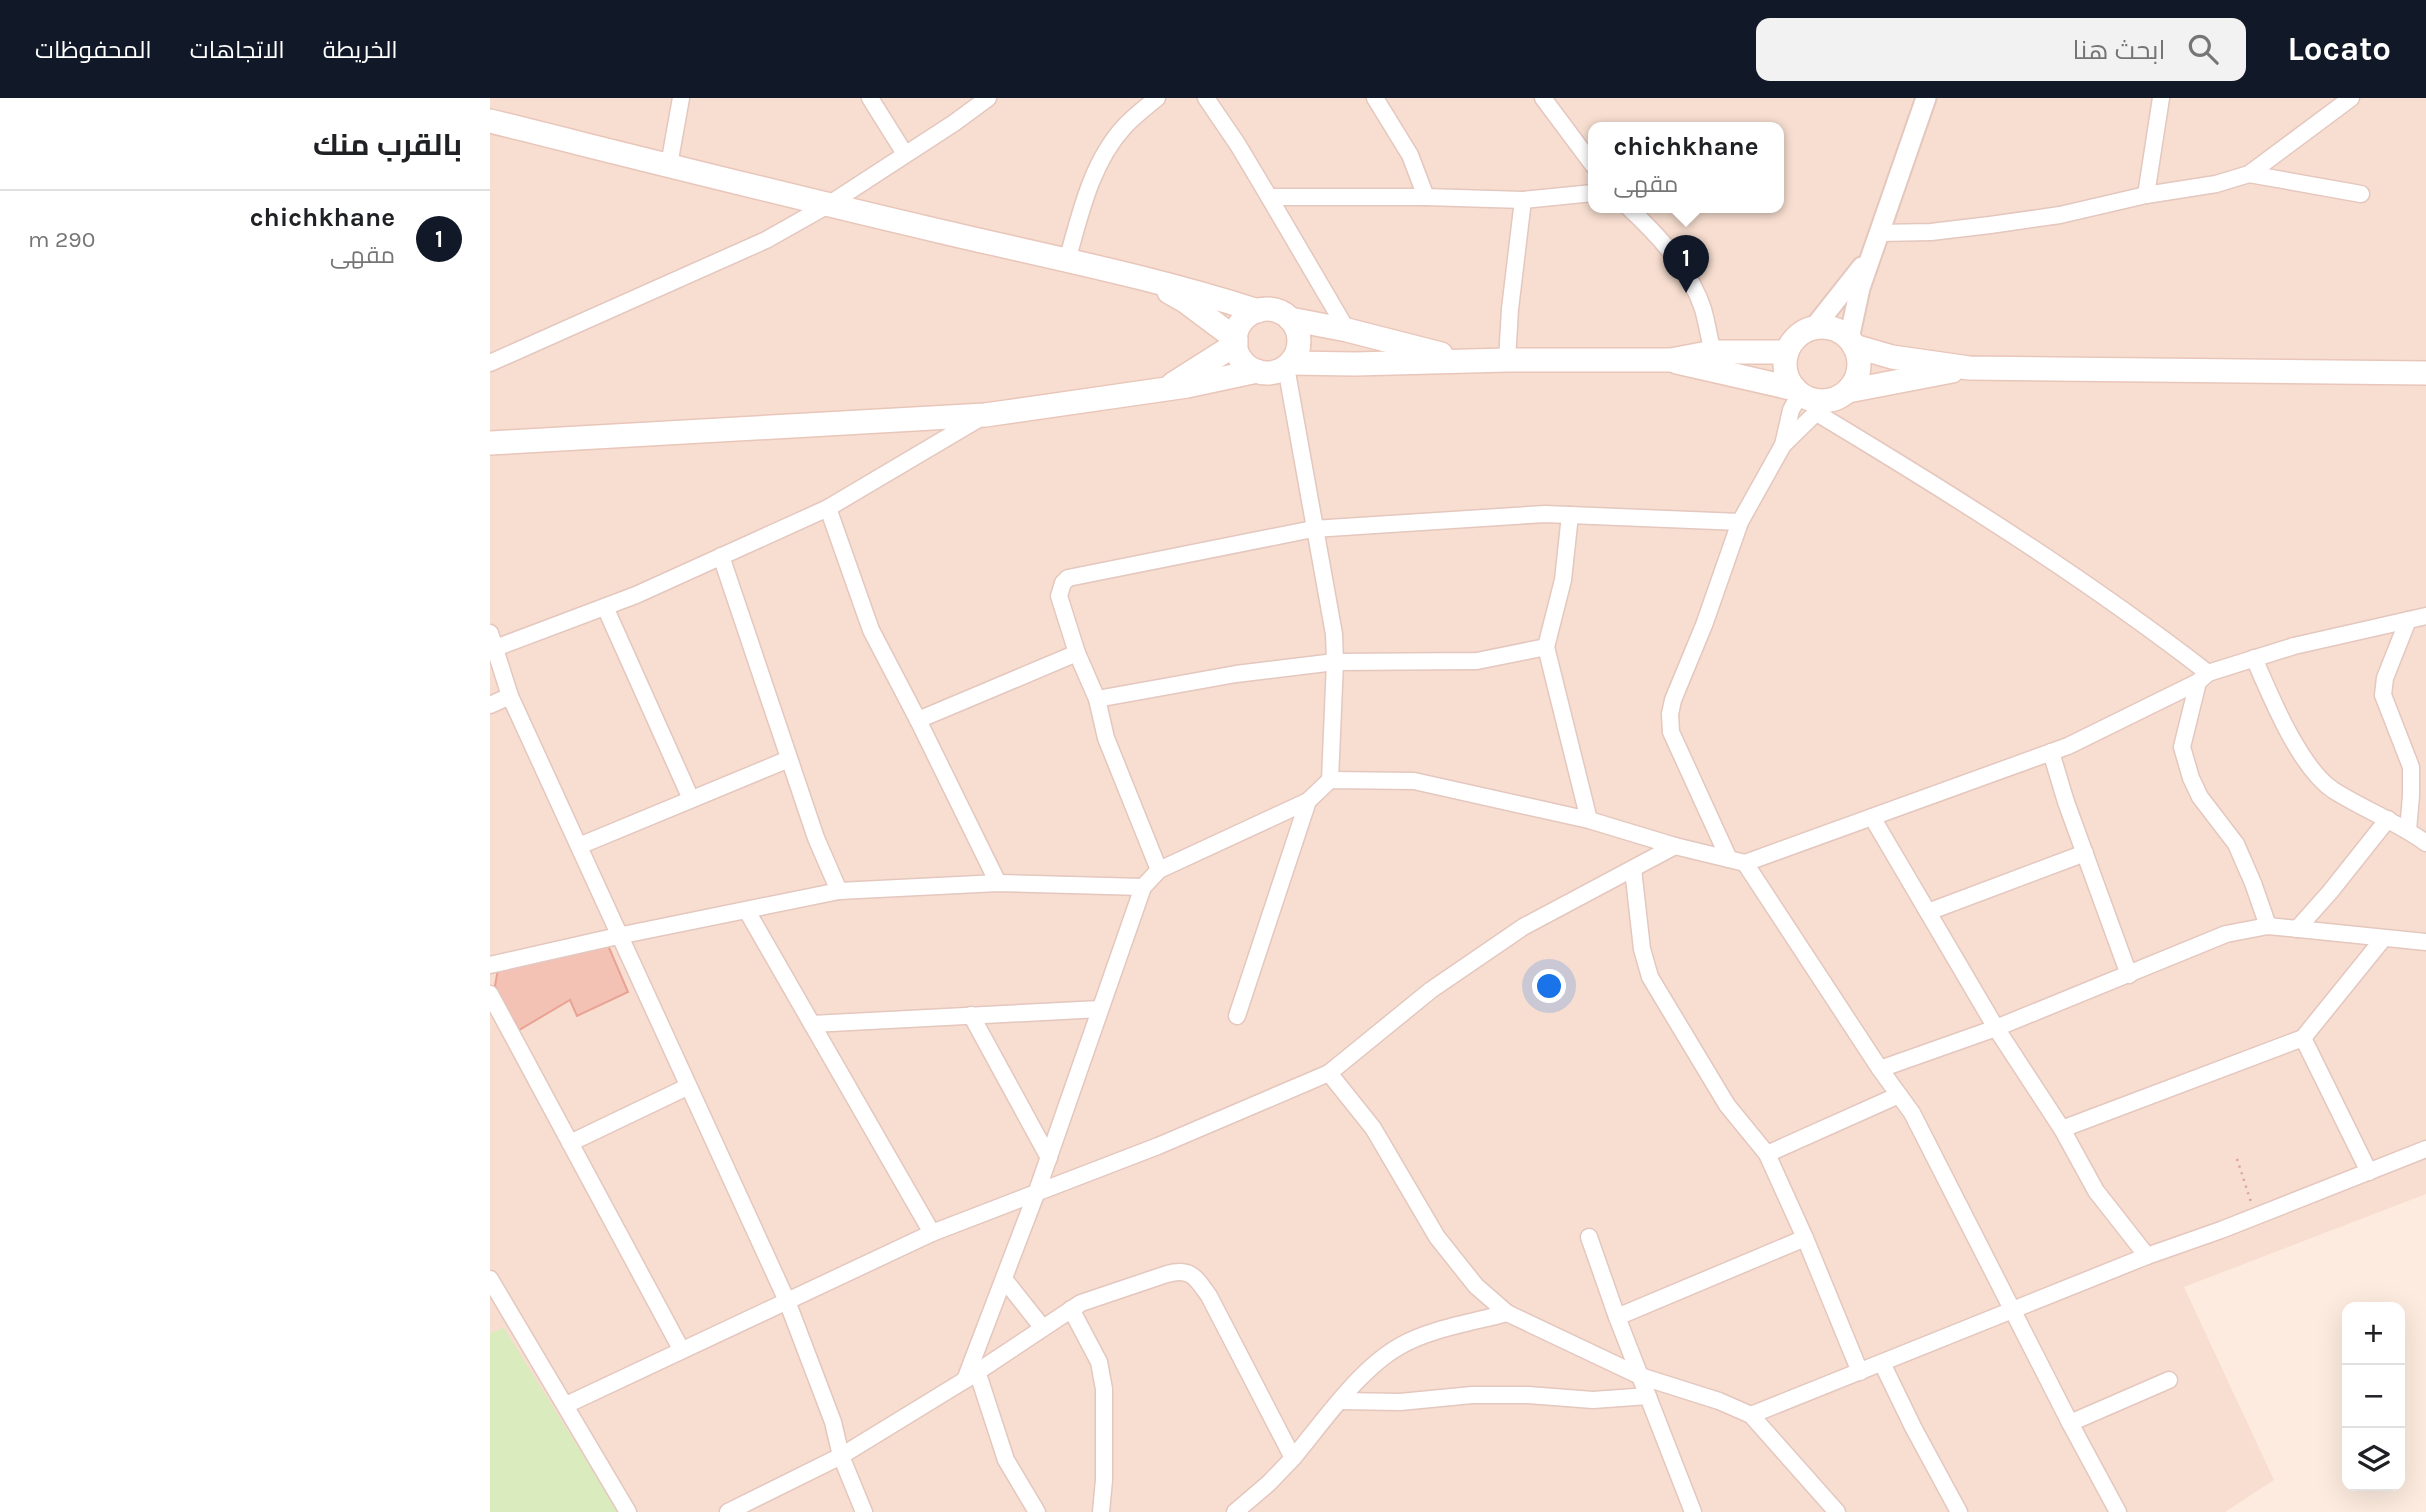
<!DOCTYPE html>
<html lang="ar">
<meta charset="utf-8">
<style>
body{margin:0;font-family:Karla,Cairo,sans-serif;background:#f2f2f2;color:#202124;direction:rtl}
.controls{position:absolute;right:21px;bottom:21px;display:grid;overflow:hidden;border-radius:14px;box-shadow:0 7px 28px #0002}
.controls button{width:63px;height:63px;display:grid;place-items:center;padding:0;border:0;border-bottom:2px solid #e0e0e0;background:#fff;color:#202124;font:35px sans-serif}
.you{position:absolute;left:1060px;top:889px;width:24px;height:24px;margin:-18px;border:5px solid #fff;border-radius:50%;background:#1a73e8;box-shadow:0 0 0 10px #1a73e833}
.badge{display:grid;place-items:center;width:46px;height:46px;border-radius:50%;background:#111827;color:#fff;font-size:23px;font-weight:700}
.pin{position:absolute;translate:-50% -58px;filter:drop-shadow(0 2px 4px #0008)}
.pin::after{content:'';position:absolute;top:37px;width:24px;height:21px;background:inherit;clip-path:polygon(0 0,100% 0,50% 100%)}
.popup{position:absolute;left:1098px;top:24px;width:196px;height:91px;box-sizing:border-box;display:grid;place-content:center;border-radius:14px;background:#fff;filter:drop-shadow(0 2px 5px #0005);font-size:23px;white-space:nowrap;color:#757577}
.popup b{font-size:26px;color:#202124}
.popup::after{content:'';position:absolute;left:50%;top:100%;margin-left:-14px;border:14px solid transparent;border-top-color:#fff}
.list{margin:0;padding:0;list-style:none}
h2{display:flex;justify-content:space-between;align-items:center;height:91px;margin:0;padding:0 28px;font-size:30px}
h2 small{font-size:23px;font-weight:400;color:#757577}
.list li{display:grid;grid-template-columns:46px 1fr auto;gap:21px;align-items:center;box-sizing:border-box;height:98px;padding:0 28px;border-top:2px solid #e0e0e0}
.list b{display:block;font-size:26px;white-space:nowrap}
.list p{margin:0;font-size:23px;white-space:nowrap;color:#757577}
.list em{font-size:23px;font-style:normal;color:#757577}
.icon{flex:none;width:38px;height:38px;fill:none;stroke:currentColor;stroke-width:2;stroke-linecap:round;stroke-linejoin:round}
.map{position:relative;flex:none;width:1936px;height:1414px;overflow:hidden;direction:ltr}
header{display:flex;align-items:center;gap:42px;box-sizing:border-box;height:98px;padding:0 35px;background:#111827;color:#fff}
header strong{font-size:33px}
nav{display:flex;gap:38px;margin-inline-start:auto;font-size:24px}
.search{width:490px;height:63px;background:#f2f2f2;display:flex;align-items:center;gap:18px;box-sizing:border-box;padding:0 24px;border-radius:14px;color:#757577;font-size:26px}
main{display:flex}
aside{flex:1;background:#fff}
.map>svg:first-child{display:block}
.residential{fill:#f7ded0;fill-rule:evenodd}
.green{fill:#daebbd}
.building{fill:#f4c1b5;stroke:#e8a394;stroke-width:2}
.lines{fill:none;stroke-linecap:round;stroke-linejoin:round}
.minor-casing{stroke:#e4c7be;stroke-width:19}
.tertiary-casing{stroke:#e4c7be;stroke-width:23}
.secondary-casing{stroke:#e9c6ba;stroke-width:26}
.path{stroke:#d9a499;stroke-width:2.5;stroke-dasharray:2 5;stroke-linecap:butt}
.minor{stroke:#fff;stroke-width:16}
.tertiary{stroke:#fff;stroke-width:19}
.secondary{stroke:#fff;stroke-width:23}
</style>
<header>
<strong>Locato</strong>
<div class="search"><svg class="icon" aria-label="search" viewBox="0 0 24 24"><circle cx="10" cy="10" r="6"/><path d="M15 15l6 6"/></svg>ابحث هنا</div>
<nav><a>الخريطة</a><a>الاتجاهات</a><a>المحفوظات</a></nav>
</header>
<main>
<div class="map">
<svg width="1936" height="1414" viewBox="0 0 1936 1414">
<rect width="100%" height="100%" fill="#fdebdf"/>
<path class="residential" d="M0,0h1936v1096l-242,93 90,193 -49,32h-1735zM1103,29h186v80h-186z"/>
<path class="green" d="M14,1230l113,182v2h-127v-179z"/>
<path class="building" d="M117,845l21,49 -51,24 -7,-16 -51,30 -24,-44 3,-17z"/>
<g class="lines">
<g class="minor-casing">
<g id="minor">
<path d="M380,0l35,56"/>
<path d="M716,0l32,47 31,52h157"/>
<path d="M885,0l35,57 16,42 97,3"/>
<path d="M1053,0l50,67"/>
<path d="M179,67l12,-67"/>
<path d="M1759,76l112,20"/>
<path d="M1656,97l15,-97"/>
<path d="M779,99l78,133"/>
<path d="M1138,109c30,28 62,62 75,102 4,14 6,29 10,43"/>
<path d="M1389,135l52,-1 59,-7 70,-10 86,-20 70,-11 33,-10 102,-76"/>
<path d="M577,163c13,-46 24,-98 57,-134 10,-11 22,-20 33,-29"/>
<path d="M1017,262l3,-51 13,-109 70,-7"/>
<path d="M0,265l276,-123 62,-35 126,-82 34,-25"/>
<path d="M796,269l48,267 1,28 -5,118"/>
<path d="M1325,314c135,81 269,165 393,261l86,-27 132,-30"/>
<path d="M1293,347l8,-35 9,-16"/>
<path d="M338,410l43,122 47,90 80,163"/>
<path d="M1080,417l-7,65 -17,67 43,173"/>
<path d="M231,458l95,282 23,53"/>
<path d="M115,509l86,192"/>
<path d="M0,535l20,63 277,605 46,121 8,34 23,56"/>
<path d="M0,552l146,-55 192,-87 152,-90"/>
<path d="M1764,560c16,37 45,109 79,132 30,19 64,32 93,53"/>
<path d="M1708,584l-16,65 9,31 9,19 36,47 17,39 15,43"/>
<path d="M607,601l139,-25 99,-12 142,-1 69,-14"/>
<path d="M0,607l20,-9"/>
<path d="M428,622l159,-67"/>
<path d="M1561,654l15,50 63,173"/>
<path d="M1918,732l3,-34v-29l-28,-72 2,-17 23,-58"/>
<path d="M89,748l210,-87"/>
<path d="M1239,761l-58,-127 -1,-18 3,-14 31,-75 36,-103 43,-77 45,-44"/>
<path d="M1143,771l9,80 8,28 77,128 40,49 38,84"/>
<path d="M669,772l-53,-132 -9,-39 -20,-46 -18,-57 4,-13 5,-5 245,-49 232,-15 195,8"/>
<path d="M257,813l185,322 226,-87 171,-73 44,55 64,109 39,49 31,27 133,63 79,25 32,14 86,97"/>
<path d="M1438,814l157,-59"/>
<path d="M1807,831l33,-37 58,-73"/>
<path d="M0,867l128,-29 221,-45 159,-8 145,4"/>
<path d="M0,896l191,355"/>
<path d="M481,917l78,143"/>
<path d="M747,918l71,-215"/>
<path d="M322,926l288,-15"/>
<path d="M1813,940l80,-99"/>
<path d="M1390,971l116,-41 230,-94 42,-8 158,16"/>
<path d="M839,975l102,-83 92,-63 152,-81"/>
<path d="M1572,1031l241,-91 66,134"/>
<path d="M80,1045l117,-56"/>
<path d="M1277,1056l132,-59"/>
<path d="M1099,1139l28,80 76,195"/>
<path d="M1657,1158l74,-26 205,-81"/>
<path d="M0,1181l138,233"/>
<path d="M514,1181l38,48"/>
<path d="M581,1211l28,53 5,27v91l-3,32"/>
<path d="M1127,1219l188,-79 55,134"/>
<path d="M1392,1265l31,64 46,85"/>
<path d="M487,1273l29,89 31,52"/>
<path d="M475,1282l116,-77 86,-29c24,-7 29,4 42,22l84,162c30,-36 66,-89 107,-112 29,-17 74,-24 107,-33"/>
<path d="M851,1303l59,1 72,-7h56l65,5 55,-4"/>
<path d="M76,1307l366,-172"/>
<path d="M1261,1317l396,-159 -51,-65 -34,-62 -66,-101 -124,-211"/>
<path d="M1580,1325l99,-43"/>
<path d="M238,1414l113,-56 124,-76 71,-186 107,-307 16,-17 149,-69 22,-21 84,1 175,39 86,26 70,17"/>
<path d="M745,1414l34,-29 24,-25"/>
<path d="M1628,1414l-48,-89 -158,-310 -32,-44 -135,-206 323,-117 130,-64 10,-9"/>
</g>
</g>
<g class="tertiary-casing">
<g id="tertiary">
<path d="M1323,231l49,-62"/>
<path d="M1359,241l11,-51 66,-190"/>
</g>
</g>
<g class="secondary-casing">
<g id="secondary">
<path d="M0,23c149,37 299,75 449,110 106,25 214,46 319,80"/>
<path d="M679,194l16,9 51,38"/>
<circle cx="777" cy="243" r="32"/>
<path d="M800,221l57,11 94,24"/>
<circle cx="1332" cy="266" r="37"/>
<path d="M1364,248l38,11 77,11 457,5"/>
<path d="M1187,264l118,27"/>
<path d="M801,265l64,1 152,-4h164l42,-8h74"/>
<path d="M683,286l63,-40"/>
<path d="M1358,293l104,-20"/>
<path d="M0,345l495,-28 202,-29 70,-15"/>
</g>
</g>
<path class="path" d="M1747,1061l14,43"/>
<use href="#minor" class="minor"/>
<use href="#tertiary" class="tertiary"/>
<use href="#secondary" class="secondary"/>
</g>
</svg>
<div class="controls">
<button>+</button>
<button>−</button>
<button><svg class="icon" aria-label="layers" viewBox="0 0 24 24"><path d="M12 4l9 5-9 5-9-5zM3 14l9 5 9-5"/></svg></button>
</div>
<div class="you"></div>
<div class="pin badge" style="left:1196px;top:195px">1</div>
<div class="popup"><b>chichkhane</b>مقهى</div>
</div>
<aside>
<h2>بالقرب منك<small></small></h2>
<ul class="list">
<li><span class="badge">1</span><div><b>chichkhane</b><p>مقهى</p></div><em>290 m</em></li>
</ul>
</aside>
</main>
